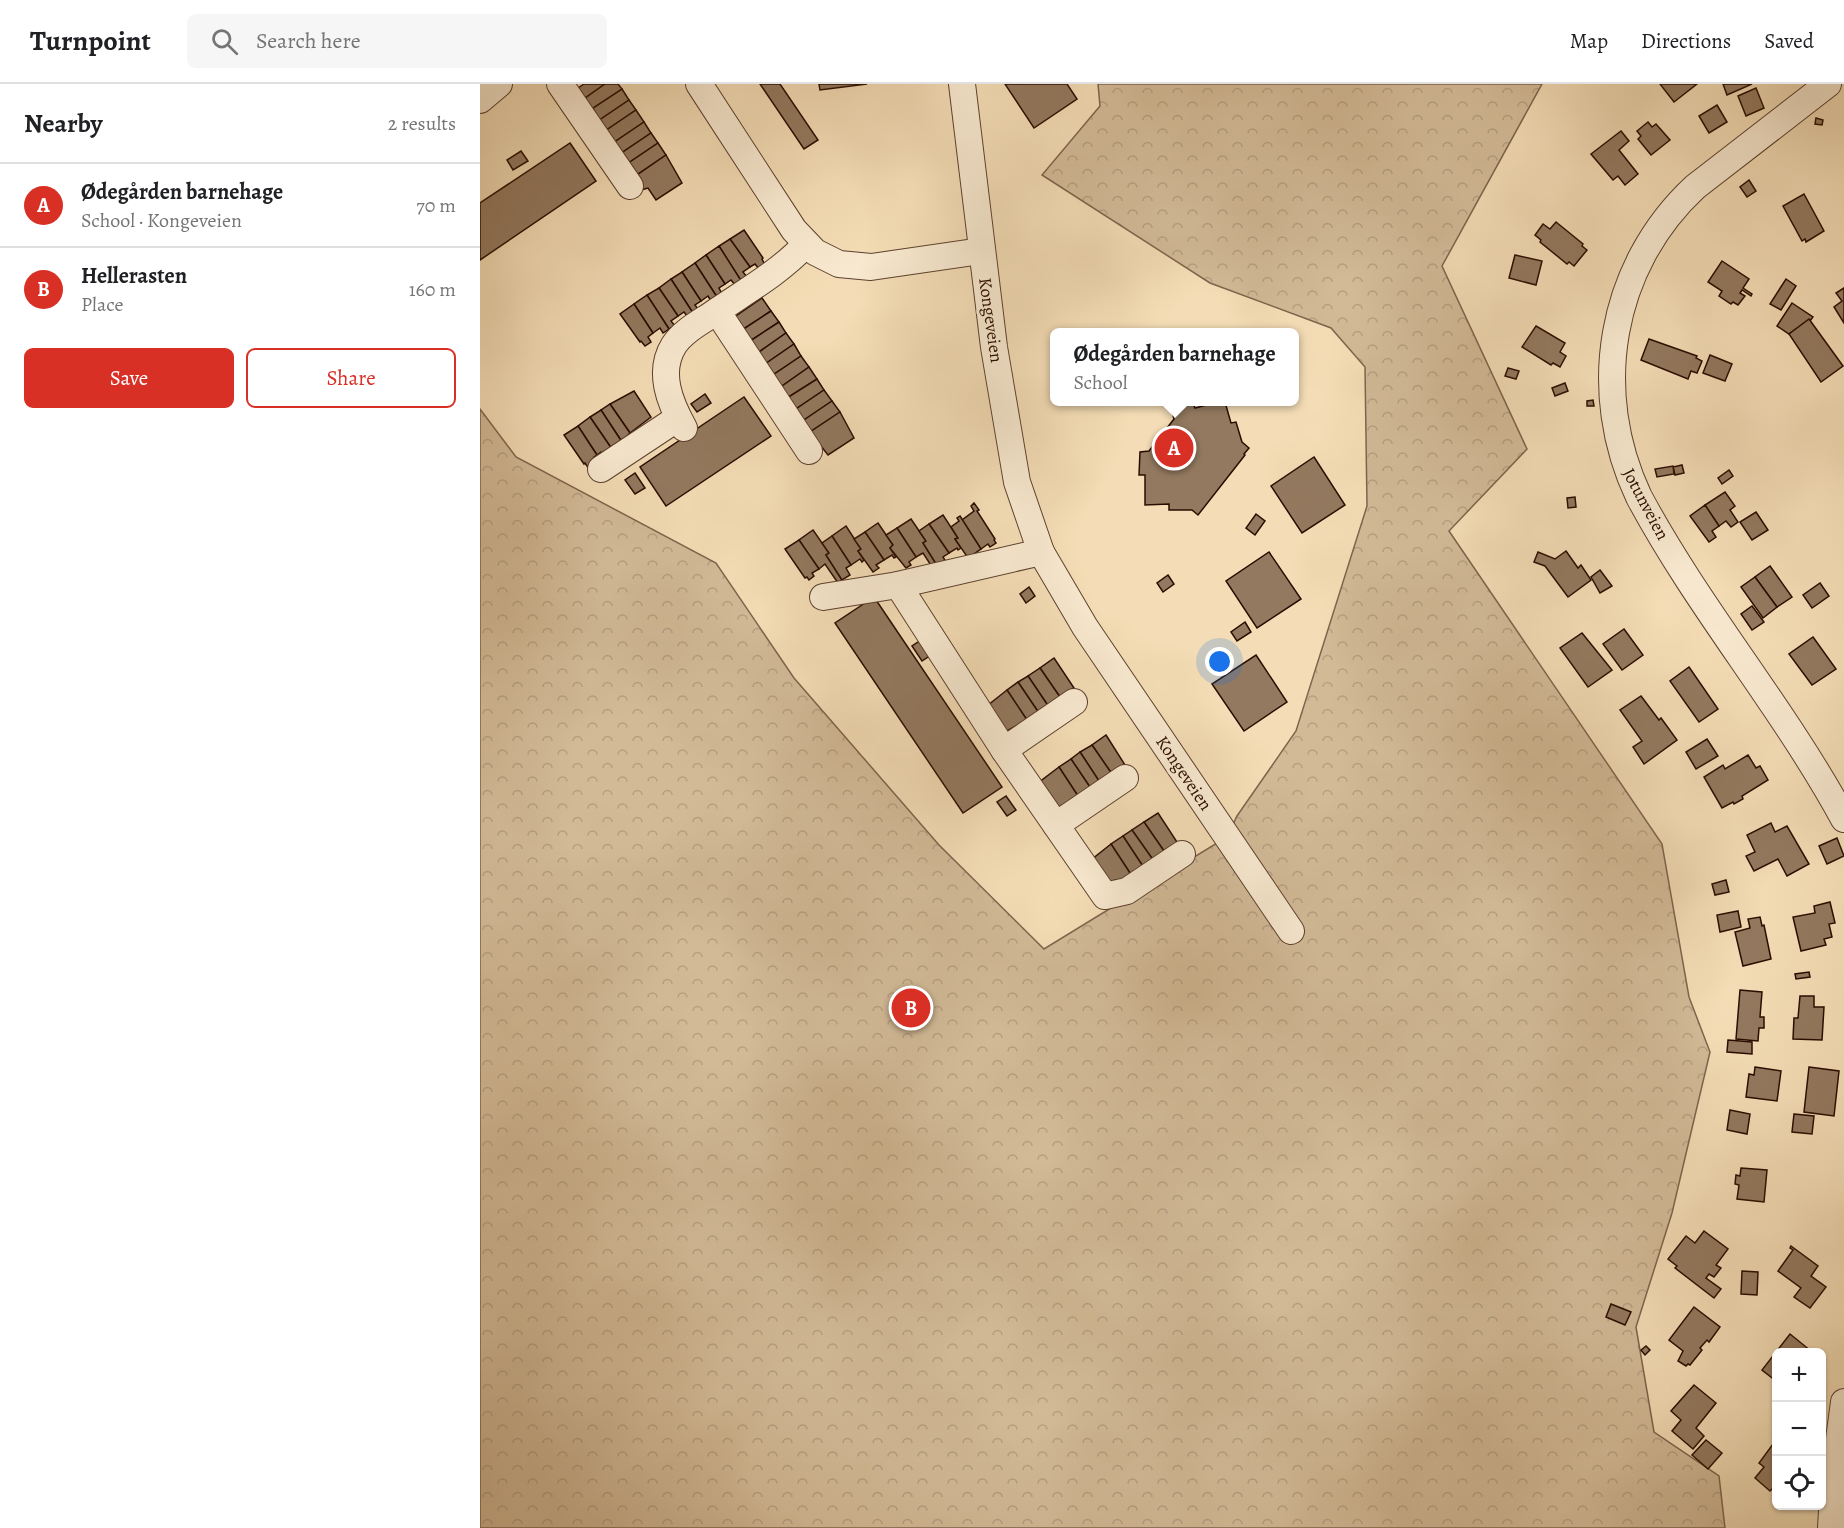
<!DOCTYPE html>
<meta charset="utf-8">
<style>
body{margin:0;font-family:Alegreya,serif;background:#f6f6f6;color:#202124}
.controls{position:absolute;right:18px;bottom:18px;display:grid;overflow:hidden;border-radius:9px;box-shadow:0 2px 4px #0004}
.controls button{width:54px;height:54px;display:grid;place-items:center;padding:0;border:0;border-bottom:2px solid #e0e0e0;background:#fff;color:#202124;font:30px sans-serif}
.you{position:absolute;left:740px;top:578px;width:21px;height:21px;margin:-15px;border:4px solid #fff;border-radius:50%;background:#1a73e8;box-shadow:0 0 0 9px #1a73e833}
.badge{display:grid;place-items:center;width:39px;height:39px;border-radius:50%;background:#d93025;color:#fff;font-size:20px;font-weight:700}
.pin{position:absolute;translate:-50% -50%;border:3px solid #fff;box-shadow:0 2px 6px #0006}
.popup{position:absolute;left:570px;top:244px;width:249px;height:78px;box-sizing:border-box;display:grid;place-content:center;border-radius:9px;background:#fff;filter:drop-shadow(0 2px 4px #0005);font-size:20px;white-space:nowrap;color:#757577}
.popup b{font-size:22px;color:#202124}
.popup::after{content:'';position:absolute;left:50%;top:100%;margin-left:-12px;border:12px solid transparent;border-top-color:#fff}
.list{margin:0;padding:0;list-style:none}
h2{display:flex;justify-content:space-between;align-items:center;height:78px;margin:0;padding:0 24px;font-size:26px}
h2 small{font-size:20px;font-weight:400;color:#757577}
.list li{display:grid;grid-template-columns:39px 1fr auto;gap:18px;align-items:center;box-sizing:border-box;height:84px;padding:0 24px;border-top:2px solid #e0e0e0}
.list b{display:block;font-size:22px;white-space:nowrap}
.list p{margin:0;font-size:20px;white-space:nowrap;color:#757577}
.list em{font-size:20px;font-style:normal;color:#757577}
.actions{display:flex;gap:12px;padding:18px 24px}
.actions a{flex:1;padding:14px 0;border:2px solid #d93025;border-radius:9px;text-align:center;font-size:21px;color:#d93025}
.actions .main{background:#d93025;color:#fff}
.icon{flex:none;width:33px;height:33px;fill:none;stroke:currentColor;stroke-width:2;stroke-linecap:round;stroke-linejoin:round}
.map{position:relative;flex:none;width:1364px;height:1444px;overflow:hidden}
header{display:flex;align-items:center;gap:36px;box-sizing:border-box;height:84px;padding:0 30px;background:#fff;border-bottom:2px solid #e0e0e0}
header strong{font-size:28px}
nav{display:flex;gap:33px;margin-inline-start:auto;font-size:21px}
.search{width:420px;height:54px;background:#f6f6f6;display:flex;align-items:center;gap:15px;box-sizing:border-box;padding:0 21px;border-radius:9px;color:#757577;font-size:22px}
main{display:flex}
aside{flex:1;background:#fff}
.map>svg:first-child{display:block}
.forest{fill:url(#forest-crowns);stroke:#7e644c;stroke-width:1.5}
.building{fill:#93795f;stroke:#2a0d00;stroke-width:1.5}
.lines{fill:none;stroke-linecap:round;stroke-linejoin:round}
.minor-casing{stroke:#5c412e;stroke-width:28}
.minor{stroke:#f8e9d0;stroke-width:26}
.labels{text-anchor:middle;dominant-baseline:central;stroke-width:6;stroke-linejoin:round;paint-order:stroke}
.street-label{font-size:18px;fill:#2a0d00;stroke:#f8e9d0}
</style>
<header>
<strong>Turnpoint</strong>
<div class="search"><svg class="icon" aria-label="search" viewBox="0 0 24 24"><circle cx="10" cy="10" r="6"/><path d="M15 15l6 6"/></svg>Search here</div>
<nav><a>Map</a><a>Directions</a><a>Saved</a></nav>
</header>
<main>
<aside>
<h2>Nearby<small>2 results</small></h2>
<ul class="list">
<li><span class="badge">A</span><div><b>Ødegården barnehage</b><p>School · Kongeveien</p></div><em>70 m</em></li>
<li><span class="badge">B</span><div><b>Hellerasten</b><p>Place</p></div><em>160 m</em></li>
</ul>
<div class="actions"><a class="main">Save</a><a>Share</a></div>
</aside>
<div class="map">
<svg width="1364" height="1444" viewBox="0 0 1364 1444">
<defs>
<pattern id="forest-crowns" width="20" height="18" patternUnits="userSpaceOnUse" patternTransform="scale(1.5)"><rect width="20" height="18" fill="#d2ba97"/><path d="M2 6a3 3 0 1 1 6 0M12 15a3 3 0 1 1 6 0" fill="none" stroke="#b49f80"/></pattern>
</defs>
<rect width="100%" height="100%" fill="#f4ddb6"/>
<filter id="stains"><feTurbulence type="fractalNoise" baseFrequency=".00333" numOctaves="4"/><feColorMatrix values="0 0 0 0 .2 0 0 0 0 .09 0 0 0 0 .02 0 0 0 .5 -.17"/></filter>
<radialGradient id="worn" r=".72"><stop offset=".6" stop-color="#630" stop-opacity="0"/><stop offset="1" stop-color="#630" stop-opacity=".3"/></radialGradient>
<path class="forest" d="M618,0h444l-100,182 85,183 -78,82 213,313 27,153 21,55 -38,161 -36,114 18,105 65,44 6,52h-1245v-1119l36,48 200,106 78,115 145,167 105,104 183,-112 10,-21 59,-85 71,-225 -2,-139 -34,-39 -121,-45 -168,-108 58,-69z"/>
<g class="building">
<path d="M104,0h21l-24,17 -7,-10z"/>
<path d="M125,0h13l4,5 -34,23 -7,-11z"/>
<path d="M280,0h20l38,56 -14,9z"/>
<path d="M339,0h48l-47,6z"/>
<path d="M525,0h62l10,15 -43,29z"/>
<path d="M1180,0h37l-23,18z"/>
<path d="M1243,0h29l-25,11z"/>
<path d="M1276,4l8,20 -18,8 -8,-20z"/>
<path d="M142,5l7,11 -34,23 -5,-7 5,-4 -2,-4z"/>
<path d="M149,16l7,10 -34,23 -7,-10z"/>
<path d="M1237,21l10,17 -18,11 -10,-17z"/>
<path d="M156,26l8,12 -34,23 -8,-12z"/>
<path d="M1336,34l7,2 -1,5 -7,-1z"/>
<path d="M164,38l7,11 -34,23 -7,-11z"/>
<path d="M1168,38l4,5 4,-3 14,16 -19,15 -13,-16 3,-3 -4,-5z"/>
<path d="M1141,47l8,10 -10,9 19,24 -13,11 -7,-9 -5,4 -22,-26z"/>
<path d="M171,49l7,10 -34,23 -7,-10z"/>
<path d="M90,59l26,38 -116,79v-57z"/>
<path d="M178,59l8,12 -34,23 -8,-12z"/>
<path d="M41,67l7,10 -15,9 -6,-10z"/>
<path d="M186,71l16,28 -26,17 -8,-12 -7,2 -4,-15z"/>
<path d="M1269,96l7,11 -9,6 -7,-10z"/>
<path d="M1324,110l20,37 -18,11 -1,-3 -3,2 -19,-35z"/>
<path d="M1076,138l27,22 -1,2 5,4 -13,16 -5,-4 -2,2 -27,-22 1,-2 -6,-5 8,-11 7,5z"/>
<path d="M264,146l19,28 -1,1 3,6 -6,4 -4,-5 -5,3 -20,-28z"/>
<path d="M250,155l20,28 -7,5 4,5 -6,4 -22,-35z"/>
<path d="M239,162l23,36 -6,4 -5,-6 -6,4 -19,-29z"/>
<path d="M226,171l19,29 -6,4 3,6 -5,3 -22,-34z"/>
<path d="M1035,171l27,6 -6,24 -27,-7z"/>
<path d="M1242,177l27,18 -6,9 9,6 -1,2 -9,-6 -2,3 5,3 -7,9 -5,-3 -2,2 -12,-8 3,-5 -14,-9z"/>
<path d="M215,179l22,34 -6,4 -3,-5 -7,5 -19,-29z"/>
<path d="M202,188l19,29 -6,4 3,4 -5,4 -22,-34z"/>
<path d="M191,195l22,34 -5,4 -4,-5 -6,4 -19,-28z"/>
<path d="M1306,195l10,7 -15,24 -11,-6z"/>
<path d="M179,204l19,28 -7,5 4,5 -6,3 -22,-34z"/>
<path d="M1364,204v35l-10,-16 8,-6 -6,-8z"/>
<path d="M167,211l22,34 -6,4 -3,-5 -7,5 -19,-29z"/>
<path d="M282,214l9,13 -29,19 -9,-12z"/>
<path d="M1312,219l21,14 -3,4 -21,13 -12,-8z"/>
<path d="M154,220l19,29 -5,4 3,5 -6,4 -4,-5 -1,1 -20,-28z"/>
<path d="M291,227l8,11 -35,23 -2,-15z"/>
<path d="M1329,235l34,47 -22,16 -32,-48z"/>
<path d="M299,238l7,11 -34,24 -8,-12z"/>
<path d="M1056,242l29,17 -5,9 6,4 -6,11 -7,-4 -2,2 -29,-18z"/>
<path d="M306,249l8,11 -29,20 -13,-7z"/>
<path d="M1169,255l48,17 -1,2 6,3 -5,12 -6,-2 -3,8 -47,-19z"/>
<path d="M314,260l7,12 -34,23 -2,-15z"/>
<path d="M1230,271l22,9 -7,17 -22,-8z"/>
<path d="M321,272l8,11 -34,24 -8,-12z"/>
<path d="M329,283l8,12 -30,19 -12,-7z"/>
<path d="M1028,284l11,3 -3,8 -11,-3z"/>
<path d="M337,295l7,11 -34,23 -3,-15z"/>
<path d="M1085,299l3,8 -13,5 -3,-8z"/>
<path d="M344,306l8,11 -34,23 -8,-11z"/>
<path d="M154,307l17,26 -21,16 -20,-29z"/>
<path d="M225,310l6,9 -14,9 -6,-8z"/>
<path d="M264,313l27,39 -105,70 -26,-39z"/>
<path d="M1113,316l1,6h-7v-5z"/>
<path d="M352,317l8,11 -30,20 -12,-8z"/>
<path d="M738,318h7l6,21 5,-1 6,20 7,6 -5,6 1,1 -47,60 -6,-5h-23v-6l-24,1v-30h-6l1,-23 9,-1 25,-32 -3,-10 22,-6 2,5z"/>
<path d="M130,320l20,29 -2,2 3,5 -7,5 -23,-35z"/>
<path d="M121,326l23,35 -10,7 -24,-35z"/>
<path d="M360,328l14,26 -26,17 -18,-23z"/>
<path d="M110,333l24,35 -9,6 -4,-6 -4,3 -19,-29z"/>
<path d="M98,342l19,29 -3,2 3,6 -8,6 -4,-6 -1,1 -20,-29z"/>
<path d="M834,373l31,48 -43,28 -31,-47z"/>
<path d="M1202,381l2,8 -9,2 -2,-8z"/>
<path d="M1193,382l1,8 -17,3 -2,-8z"/>
<path d="M1249,386l4,6 -11,8 -4,-6z"/>
<path d="M155,389l10,15 -10,6 -10,-14z"/>
<path d="M1245,408l10,14 -5,4 8,12 -7,5 -5,-6 -7,5 -14,-21z"/>
<path d="M1095,413l1,10 -8,1 -1,-10z"/>
<path d="M494,419l5,7 -2,1 18,28 -1,1 2,3 -6,4 -2,-3 -7,5 -19,-29 12,-9 -3,-5z"/>
<path d="M1225,421l14,21 -7,5 4,6 -7,5 -19,-26z"/>
<path d="M1276,428l12,18 -16,10 -12,-18z"/>
<path d="M776,430l9,7 -10,14 -9,-7z"/>
<path d="M463,431l15,23 -3,1 6,9 -3,2 -1,-2 -8,5 -20,-29z"/>
<path d="M480,432l21,33 -7,5 2,3 -8,1 -13,-19 3,-1 -7,-11 8,-6 -2,-3z"/>
<path d="M431,435l15,22 -3,2 15,24 -4,3 -11,-17 -7,4 -19,-29z"/>
<path d="M398,439l15,22 -3,3 6,9 -2,1 -2,-3 -8,5 -19,-28z"/>
<path d="M449,440l20,29 -6,4 3,5 -8,5 -15,-24 3,-2 -7,-10z"/>
<path d="M366,442l15,23 -3,2 6,9 -2,2 -2,-3 -9,6 -19,-29z"/>
<path d="M417,444l19,29 -7,5 2,3 -5,3 -16,-20 3,-3 -7,-10z"/>
<path d="M333,446l16,23 -3,2 16,25 -4,3 -13,-19 -6,5 -20,-29z"/>
<path d="M385,448l19,28 -8,5 3,3 -6,4 -15,-21 3,-2 -7,-10z"/>
<path d="M352,452l19,29 -5,3 4,7 -8,5 -16,-25 3,-2 -7,-10z"/>
<path d="M319,456l20,29 -7,4 2,3 -5,4 -2,-3 -2,1 -20,-29z"/>
<path d="M1086,467l12,17 3,-3 10,15 -23,17 -23,-31 -11,-4 4,-10 17,7z"/>
<path d="M789,468l32,47 -44,29 -31,-47z"/>
<path d="M1290,482l22,31 -15,10 -22,-30z"/>
<path d="M1120,486l12,16 -12,7 -9,-16z"/>
<path d="M688,491l6,9 -11,8 -6,-9z"/>
<path d="M1275,493l22,30 -14,11 -22,-31z"/>
<path d="M1340,499l9,13 -17,12 -9,-13z"/>
<path d="M549,503l6,9 -9,7 -6,-9z"/>
<path d="M394,513l128,190 -39,26 -128,-190z"/>
<path d="M1272,522l12,16 -12,8 -11,-16z"/>
<path d="M765,538l6,10 -14,9 -6,-9z"/>
<path d="M1144,545l19,26 -21,15 -19,-26z"/>
<path d="M1102,549l30,37 -24,17 -28,-39z"/>
<path d="M1333,553l23,32 -24,16 -23,-31z"/>
<path d="M441,556l10,15 -9,6 -10,-15z"/>
<path d="M776,571l31,47 -43,29 -32,-47z"/>
<path d="M574,574l20,30 -2,1 3,5 -15,3 -20,-29z"/>
<path d="M1209,583l29,42 -19,13 -29,-41z"/>
<path d="M560,584l20,29 -9,13 -23,-34z"/>
<path d="M548,592l23,34 -10,6 -23,-34z"/>
<path d="M538,598l23,34 -14,4 -20,-30z"/>
<path d="M527,606l20,30 -22,12 -18,-26z"/>
<path d="M1161,612l18,24 2,-2 16,22 -33,24 -11,-17 9,-6 -22,-31z"/>
<path d="M626,651l19,30 -13,9 -20,-29z"/>
<path d="M1227,655l11,17 -22,13 -10,-17z"/>
<path d="M612,661l20,29 -9,13 -23,-35z"/>
<path d="M600,668l23,35 -9,6 -23,-34z"/>
<path d="M1268,671l8,13 4,-2 8,14 -26,16 1,3 -9,5 -1,-2 -11,6 -18,-31 19,-12 2,4z"/>
<path d="M591,675l23,34 -16,3 -19,-29z"/>
<path d="M579,683l19,29 -22,13 -18,-26z"/>
<path d="M526,712l10,14 -9,6 -10,-14z"/>
<path d="M678,729l19,29 -13,9 -20,-29z"/>
<path d="M664,738l20,29 -8,13 -24,-34z"/>
<path d="M1291,739l4,9 12,-6 22,38 -22,12 -9,-17 -24,12 -8,-15 9,-4 -8,-17z"/>
<path d="M652,746l24,34 -10,7 -23,-35z"/>
<path d="M643,752l23,35 -16,2 -19,-29z"/>
<path d="M1357,754l7,18 -17,8 -8,-18z"/>
<path d="M631,760l19,29 -9,14 -6,-7 -7,5 -17,-25z"/>
<path d="M1246,796l3,12 -14,3 -3,-11z"/>
<path d="M1350,818l5,21 -6,1 3,13 -8,2 2,6 -25,6 -8,-34 22,-4 -1,-7z"/>
<path d="M1258,827l3,16 -21,5 -3,-17z"/>
<path d="M1280,833l2,9 2,-1 7,34 -28,7 -8,-34 15,-4 -2,-9z"/>
<path d="M1329,888l1,5 -14,2 -1,-5z"/>
<path d="M1260,906l22,2 -2,25h4v11h-5l-1,13 -22,-2z"/>
<path d="M1320,912h14v11h10l-2,33 -29,-1 1,-21h4z"/>
<path d="M1248,956l24,2v12l-25,-2z"/>
<path d="M1275,983l26,4 -4,30 -31,-4 3,-23 5,1z"/>
<path d="M1329,983l30,4 -5,45 -30,-4z"/>
<path d="M1250,1026l20,4 -3,20 -20,-4z"/>
<path d="M1314,1030l20,2 -2,18 -20,-2z"/>
<path d="M1261,1084l26,2 -3,32 -27,-3 2,-14 -4,-1 1,-9 4,1z"/>
<path d="M1224,1147l24,18 -12,16 5,3 -7,9 -5,-3 -3,4 15,11 -7,9 -39,-30 2,-2 -9,-7 18,-23 9,7z"/>
<path d="M1311,1162l27,20 -7,10 15,11 -16,21 -16,-11 7,-9 -23,-17 15,-21 -3,-2z"/>
<path d="M1262,1187l16,1 -1,23 -16,-1z"/>
<path d="M1131,1220l20,8 -6,13 -19,-8z"/>
<path d="M1214,1223l26,20 -11,15 -2,-2 -7,8 2,2 -12,15 -2,-1 -2,2 -8,-5 5,-10 -14,-11z"/>
<path d="M1310,1250l21,17 -1,1h-34v31v-2l-14,-11z"/>
<path d="M1166,1262l4,4 -5,5 -4,-5z"/>
<path d="M1214,1301l22,18 -20,25 8,8 -11,13 -21,-18 9,-11 -10,-9z"/>
<path d="M1226,1356l16,13 -14,16 -16,-14z"/>
<path d="M1296,1356v53l-4,-4 -2,2 -15,-13 9,-11 -5,-4z"/>
</g>
<g class="lines">
<g class="minor-casing">
<g id="minor">
<path d="M80,0l70,102"/>
<path d="M219,0l95,146 21,22 24,12 32,3 110,-16"/>
<path d="M482,0l32,263 23,135 24,70 44,75 206,304"/>
<path d="M1348,0l-133,103c-86,80 -106,205 -56,310 60,112 144,210 205,322"/>
<path d="M0,16l19,-16"/>
<path d="M237,227l92,140"/>
<path d="M204,344c-14,-25 -27,-56 -10,-83 10,-15 29,-24 43,-34 31,-21 64,-40 89,-67"/>
<path d="M121,385l77,-51"/>
<path d="M418,501l106,165 101,146 22,-5 55,-37"/>
<path d="M343,513l75,-12 143,-33"/>
<path d="M524,666l70,-48"/>
<path d="M576,741l69,-47"/>
<path d="M1351,1444l3,-52 10,-74"/>
</g>
</g>
<use href="#minor" class="minor"/>
</g>
<g class="labels">
<g class="street-label">
<text transform="translate(511 236) rotate(82)">Kongeveien</text>
<text transform="translate(1166 420) rotate(62)">Jotunveien</text>
<text transform="translate(704 689) rotate(56)">Kongeveien</text>
</g>
</g>
<rect width="100%" height="100%" filter="url(#stains)"/>
<rect width="100%" height="100%" fill="url(#worn)"/>
</svg>
<div class="controls">
<button>+</button>
<button>−</button>
<button><svg class="icon" aria-label="locate" viewBox="0 0 24 24"><circle cx="12" cy="12" r="6"/><path d="M12 2v4M12 18v4M2 12h4M18 12h4"/></svg></button>
</div>
<div class="you"></div>
<div class="pin badge" style="left:694px;top:364px">A</div>
<div class="popup"><b>Ødegården barnehage</b>School</div>
<div class="pin badge" style="left:431px;top:924px">B</div>
</div>
</main>
